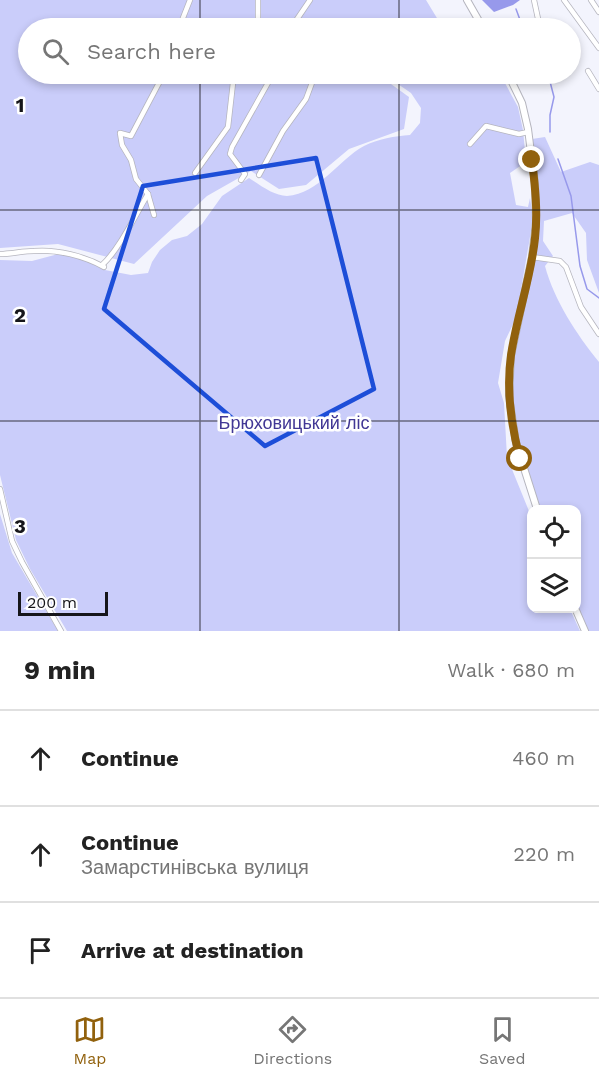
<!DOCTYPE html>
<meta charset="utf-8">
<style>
body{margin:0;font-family:"Work Sans",sans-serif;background:#f2f2f2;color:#222}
.controls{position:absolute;right:18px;bottom:18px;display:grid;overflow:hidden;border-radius:12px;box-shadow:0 3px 9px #0003}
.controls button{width:54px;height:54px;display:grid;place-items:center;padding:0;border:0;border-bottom:2px solid #e0e0e0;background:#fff;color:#222;font:30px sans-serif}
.scale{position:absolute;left:18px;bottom:15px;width:90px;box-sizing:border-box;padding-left:6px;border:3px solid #16161a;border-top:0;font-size:16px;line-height:21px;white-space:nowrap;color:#16161a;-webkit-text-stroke:4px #fff;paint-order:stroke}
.stop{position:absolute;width:18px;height:18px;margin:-14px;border:4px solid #91610d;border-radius:50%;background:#fff}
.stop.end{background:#91610d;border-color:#fff;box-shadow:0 2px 6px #0008}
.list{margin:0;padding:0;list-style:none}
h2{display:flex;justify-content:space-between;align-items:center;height:78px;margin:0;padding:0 24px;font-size:26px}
h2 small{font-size:20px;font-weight:400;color:#767676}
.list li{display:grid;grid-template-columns:39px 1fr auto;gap:18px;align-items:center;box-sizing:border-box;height:96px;padding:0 24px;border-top:2px solid #e0e0e0}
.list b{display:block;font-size:22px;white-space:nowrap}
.list p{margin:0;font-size:20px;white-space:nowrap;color:#767676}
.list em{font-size:20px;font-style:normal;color:#767676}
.icon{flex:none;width:33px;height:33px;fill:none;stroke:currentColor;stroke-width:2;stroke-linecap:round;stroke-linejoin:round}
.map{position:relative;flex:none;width:599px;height:631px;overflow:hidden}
.search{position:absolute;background:#fff;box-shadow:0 3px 9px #0003;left:18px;right:18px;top:18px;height:66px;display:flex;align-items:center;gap:15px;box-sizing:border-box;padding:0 21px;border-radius:33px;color:#767676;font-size:22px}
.sheet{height:366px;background:#fff}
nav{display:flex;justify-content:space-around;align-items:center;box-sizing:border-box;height:84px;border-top:2px solid #e0e0e0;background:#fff;font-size:16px;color:#767676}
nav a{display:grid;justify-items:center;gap:3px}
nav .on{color:#91610d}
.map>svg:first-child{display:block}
.green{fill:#cacdfa}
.water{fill:#9799eb}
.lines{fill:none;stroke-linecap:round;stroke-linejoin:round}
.stream{stroke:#9799eb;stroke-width:1.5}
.minor-casing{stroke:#b5b5be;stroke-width:6}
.major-casing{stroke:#b5b5be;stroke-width:8}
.minor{stroke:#fff;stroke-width:4.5}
.major{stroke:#fff;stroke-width:6}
.route{stroke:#91610d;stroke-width:8}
.marked{fill:none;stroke:#1d4ed8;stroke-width:4.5;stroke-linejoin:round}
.grid{fill:none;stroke:#16161a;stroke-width:1.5;stroke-opacity:0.55}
.labels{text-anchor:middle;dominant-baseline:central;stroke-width:5;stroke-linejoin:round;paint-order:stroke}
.park-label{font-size:18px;fill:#413795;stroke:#fff}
.grid-label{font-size:20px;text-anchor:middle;font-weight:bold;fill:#16161a;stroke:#fff;stroke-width:5;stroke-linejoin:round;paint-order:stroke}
</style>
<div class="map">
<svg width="599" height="631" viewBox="0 0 599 631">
<rect width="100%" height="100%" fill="#f3f4fd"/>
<g class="green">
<path d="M0,0h426l17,28h-415v46h349l32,23 -5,32 -55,20 -43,36 -27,4 -28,-18 -44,25 -73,68 -76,-20 -58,4z"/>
<path d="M396,74h104l18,33 5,23 3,32 -16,11 6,32 12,2 2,-9 3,19 -4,26 -13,75 -11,23 -7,42 6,20 3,54 24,59 1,92 38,1 10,22h-513l-37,-62 -14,-29 -16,-65v-215l32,1 30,-8 33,10 10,7 26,5 17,-2 4,-11 8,-12 12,-10 15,-4 15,-12 20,-28 27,-18c11,7 25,18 38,18 32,-2 51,-36 77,-50 14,-7 31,-10 46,-11l10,-12 1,-15 -10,-15 -22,-15z"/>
<path d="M545,137l16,35 29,-10 9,3v128l-12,-33 -1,-27 -14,-20 -28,8 -1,20 10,15 -8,10c9,34 32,69 54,96v269h-12l-10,-26 -1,-96h-37c-12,-36 -25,-73 -27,-111 -4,-48 16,-97 24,-144 7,-38 1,-77 -4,-115z"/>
<path d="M0,514l12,39 46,78h-58z"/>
</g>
<path class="water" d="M482,0h38l-7,5 -19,7z"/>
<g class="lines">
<g class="stream">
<path d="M516,9l7,19"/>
<path d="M548,74l6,23 -4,18v17"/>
<path d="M558,159l13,37 9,70 7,23 12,9"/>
</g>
<g class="minor-casing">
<g id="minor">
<path d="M534,0l6,28"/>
<path d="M564,0l35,48"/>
<path d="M591,0l8,12"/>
<path d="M258,19l5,9"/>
<path d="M179,28l11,-28"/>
<path d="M254,28l4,-9v-19"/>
<path d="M291,28l19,-28"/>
<path d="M588,71l11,18"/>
<path d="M470,144l16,-18 33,8 9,-2"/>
<path d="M195,173l33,-46 6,-53"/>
<path d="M259,175l24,-44 23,-32 7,-19 -11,-6"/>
<path d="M241,180l4,-6 -15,-20 2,-7 41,-73"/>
<path d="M154,215l-6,-21 -12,-15 -5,-19 -9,-15 -2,-12 11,3 29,-55 1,-7"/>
<path d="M0,254c11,0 23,-3 34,-3 23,-2 50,5 70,16"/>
<path d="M532,257l28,4 6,6 15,40 18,27"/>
<path d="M102,265c17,-15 34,-51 46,-71"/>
<path d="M0,489l12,52 10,21 39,69"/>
</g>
</g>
<g class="major-casing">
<g id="major">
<path d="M467,0l16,28"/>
<path d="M508,74l14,29 6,26 7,55 1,38 -4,35 -21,99 -2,40 7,47 21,66"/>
<path d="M575,608l10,23"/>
</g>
</g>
<use href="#minor" class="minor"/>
<use href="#major" class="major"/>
</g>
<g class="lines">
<path class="route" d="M520,459c-9,-34 -14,-69 -9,-104 6,-40 20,-77 24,-117 3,-26 0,-52 -3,-78"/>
</g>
<path class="marked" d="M316,158l58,231 -109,57 -161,-137 39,-123z"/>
<path class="grid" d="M200,0v28M399,0v28M200,74v557M399,74v557M0,210h599M0,421h599"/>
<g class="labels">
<g class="park-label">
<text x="294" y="422">Брюховицький ліс</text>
</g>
</g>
<g class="grid-label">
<text x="20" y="112">1</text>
<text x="20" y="322">2</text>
<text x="20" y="533">3</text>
</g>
</svg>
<div class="controls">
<button><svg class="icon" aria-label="locate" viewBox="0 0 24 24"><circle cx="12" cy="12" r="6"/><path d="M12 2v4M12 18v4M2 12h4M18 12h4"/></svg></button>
<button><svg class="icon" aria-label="layers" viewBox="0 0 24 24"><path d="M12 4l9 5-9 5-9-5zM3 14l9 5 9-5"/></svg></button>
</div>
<div class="scale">200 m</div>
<div class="stop" style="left:520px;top:459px"></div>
<div class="stop end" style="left:532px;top:160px"></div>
<div class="search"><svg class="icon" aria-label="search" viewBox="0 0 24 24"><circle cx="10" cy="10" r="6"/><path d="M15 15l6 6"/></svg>Search here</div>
</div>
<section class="sheet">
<h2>9 min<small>Walk · 680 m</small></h2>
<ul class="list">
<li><svg class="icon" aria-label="ahead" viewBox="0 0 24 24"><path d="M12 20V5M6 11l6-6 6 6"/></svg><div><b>Continue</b></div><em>460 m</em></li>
<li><svg class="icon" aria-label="ahead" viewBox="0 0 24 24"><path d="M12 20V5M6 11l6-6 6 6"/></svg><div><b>Continue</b><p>Замарстинівська вулиця</p></div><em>220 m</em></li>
<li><svg class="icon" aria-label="arrive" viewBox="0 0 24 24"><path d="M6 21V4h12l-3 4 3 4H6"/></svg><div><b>Arrive at destination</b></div></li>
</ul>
</section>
<nav>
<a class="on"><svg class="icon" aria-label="map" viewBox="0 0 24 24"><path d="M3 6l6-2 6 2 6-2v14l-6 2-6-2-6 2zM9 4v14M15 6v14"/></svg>Map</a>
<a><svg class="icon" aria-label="directions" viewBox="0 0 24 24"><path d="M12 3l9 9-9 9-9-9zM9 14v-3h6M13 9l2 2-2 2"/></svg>Directions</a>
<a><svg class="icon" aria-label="saved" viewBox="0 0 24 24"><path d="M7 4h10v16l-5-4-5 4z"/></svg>Saved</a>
</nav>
